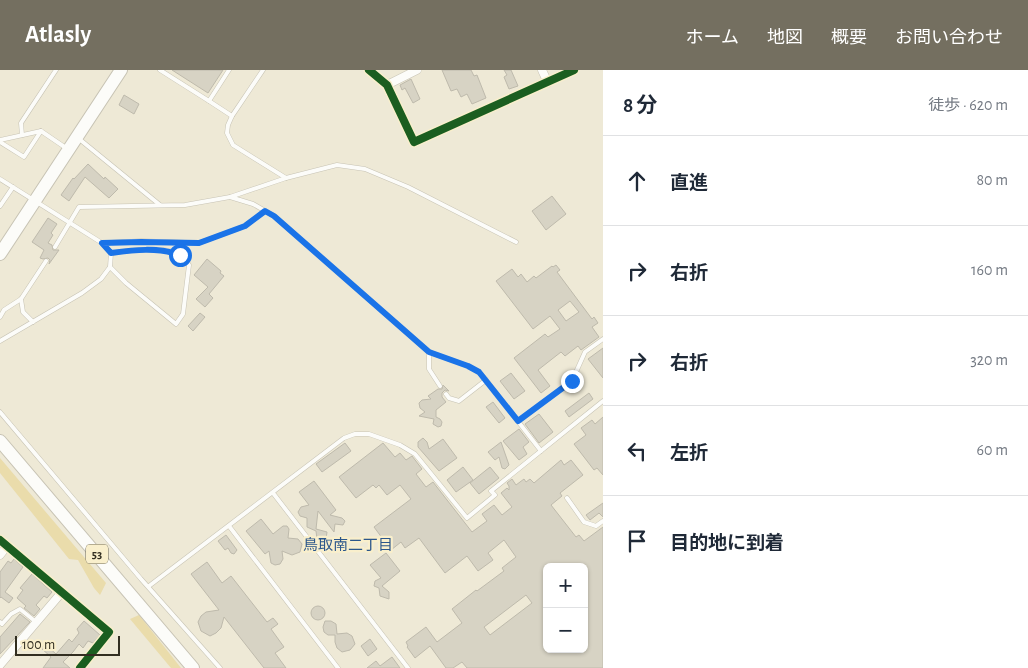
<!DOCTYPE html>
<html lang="ja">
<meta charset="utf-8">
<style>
body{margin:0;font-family:"Alegreya Sans","Noto Sans JP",sans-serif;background:#f6f6f7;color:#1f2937}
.controls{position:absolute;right:15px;bottom:15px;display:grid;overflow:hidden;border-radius:8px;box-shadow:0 1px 4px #0004}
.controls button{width:45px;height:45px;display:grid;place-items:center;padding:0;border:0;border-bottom:1px solid #e0e1e3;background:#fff;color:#1f2937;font:25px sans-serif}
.scale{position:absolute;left:15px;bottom:12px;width:105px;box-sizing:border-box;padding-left:5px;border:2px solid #322e21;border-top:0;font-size:14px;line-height:18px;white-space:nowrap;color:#322e21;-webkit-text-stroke:4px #f9efcc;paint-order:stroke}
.stop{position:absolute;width:15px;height:15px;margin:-11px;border:4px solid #1a73e8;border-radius:50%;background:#fff}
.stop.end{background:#1a73e8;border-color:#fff;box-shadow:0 1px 5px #0008}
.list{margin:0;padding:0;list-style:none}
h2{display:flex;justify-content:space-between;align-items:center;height:65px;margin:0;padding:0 20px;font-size:21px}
h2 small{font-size:16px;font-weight:400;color:#747a83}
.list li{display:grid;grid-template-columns:32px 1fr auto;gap:15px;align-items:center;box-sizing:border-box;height:90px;padding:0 20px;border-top:1px solid #e0e1e3}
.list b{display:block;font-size:19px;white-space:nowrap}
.list em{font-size:16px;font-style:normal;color:#747a83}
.icon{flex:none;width:28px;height:28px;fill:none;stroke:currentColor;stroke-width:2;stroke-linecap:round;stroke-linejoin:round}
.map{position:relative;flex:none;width:603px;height:598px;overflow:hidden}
header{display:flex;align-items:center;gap:30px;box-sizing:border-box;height:70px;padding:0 25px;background:#746f60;color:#fff}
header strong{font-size:24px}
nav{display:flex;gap:28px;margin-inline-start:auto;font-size:18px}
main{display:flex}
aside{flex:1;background:#fff}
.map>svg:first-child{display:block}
.green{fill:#eadcab}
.building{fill:#d7d3c4;stroke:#bebaac;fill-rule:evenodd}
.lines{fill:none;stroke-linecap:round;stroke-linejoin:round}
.lane-casing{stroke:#c7c3b4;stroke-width:5}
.street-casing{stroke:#c7c3b4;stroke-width:9}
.primary-casing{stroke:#c7c3b4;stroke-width:14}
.lane{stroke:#fcfcf9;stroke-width:4}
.street{stroke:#fcfcf9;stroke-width:8}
.primary{stroke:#fcfcf9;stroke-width:12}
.cycleway-casing{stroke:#f9efcc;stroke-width:11}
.cycleway{stroke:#1b5e20;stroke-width:8}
.route{stroke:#1a73e8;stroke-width:6}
.labels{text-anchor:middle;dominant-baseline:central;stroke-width:4.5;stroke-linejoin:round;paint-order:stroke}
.shield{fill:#f9efcc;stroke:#6e6854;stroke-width:1}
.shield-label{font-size:12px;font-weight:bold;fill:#322e21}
.neighbourhood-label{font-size:15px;fill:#2b568b;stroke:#f9efcc}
</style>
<header>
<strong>Atlasly</strong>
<nav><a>ホーム</a><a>地図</a><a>概要</a><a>お問い合わせ</a></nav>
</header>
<main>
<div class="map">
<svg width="603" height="598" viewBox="0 0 603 598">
<rect width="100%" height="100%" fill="#eee9d6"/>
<g class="green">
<path d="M0,388l106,125 -6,12 -6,-7 -16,-28 -9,-1 -69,-86z"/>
<path d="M139,545l42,53h-10l-41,-49z"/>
</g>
<g class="building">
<path d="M172,0h51l-15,23z"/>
<path d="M442,0h29l3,6 3,-1 9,23 -14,6 -5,-10 -6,3 -4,-8 -6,2z"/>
<path d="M504,0h7l7,16 -9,3 -5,-12 3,-2z"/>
<path d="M411,9l9,20 -7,4 -8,-15 -3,2 -2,-5z"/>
<path d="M124,25l15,9 -5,10 -15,-9z"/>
<path d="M88,94l16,15 1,-2 13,12 -9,9 -24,-21 -16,24 -8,-6 12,-17 1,1z"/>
<path d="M552,126l14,18 -20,16 -14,-19z"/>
<path d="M48,148l9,6 -6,9 2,2 -5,8 4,2 1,5h6l-10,14 1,-4 -2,-2 -5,1 -3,-1 4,-8 -12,-8z"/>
<path d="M207,189l14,12 -1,2 4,3 -15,18 4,4 -8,9 -9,-8 12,-12 -14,-12z"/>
<path d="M556,195l4,5 -3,2 35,47 2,-2 4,6 -6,4 7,10 -18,13 -3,-4 -13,10 -4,-4 -23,18 12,16 -9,7 -27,-35 31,-24 3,3 12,-8 -10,-13 -17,13 -37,-48 16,-12 6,8 3,-3 6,8 7,-6 2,2 16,-12 1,1zM570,231l9,11 -13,9 -8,-11z"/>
<path d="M200,243l5,4 -12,14 -5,-5z"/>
<path d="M603,278v30l-15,-19z"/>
<path d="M511,303l14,18 -11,8 -14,-18z"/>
<path d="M443,315l6,6 -4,-1 -3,3v4l4,5 -10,8v7l4,2 2,3 -1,4 -3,1 -5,-3 1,-5 -15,-3 6,-4 -5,-4 -1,-5 3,-3 9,-1 -3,-3 10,-7h4z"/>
<path d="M589,323l4,6 -24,18 -4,-6z"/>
<path d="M493,332l12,16 -6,5 -13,-16z"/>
<path d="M539,344l14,18 -14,11 -14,-19z"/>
<path d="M603,347v58l-6,-7 -3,2 -20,-26 12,-9 -5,-7 11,-8 3,4z"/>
<path d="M519,359l10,13 -6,5 4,7 -8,6 -16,-19z"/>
<path d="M423,368l4,4 2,7 14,-10 14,19 -18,13 -21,-24v-5z"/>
<path d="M501,372l8,23 -4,4 -3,-1 -3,-11 -4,3 -7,-8z"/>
<path d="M345,373l6,8 -29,21 -6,-8z"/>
<path d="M383,373l12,14 5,-4 6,7 6,-4 10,13 -6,5 10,13 7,-5 39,50 15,-11 -5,-7 12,-9 8,10 10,-8 -11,-14 6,-5 2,2v-4l-2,-3 5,-4 4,6 8,-6 2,3 4,-3 4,4 27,-23 3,5 7,-5 12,15 -23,18 2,3 -11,9 25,32 3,-2 5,6 19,-14v141h-136l-5,-6 -9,6h-7l-16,-22 -15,12 -8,-11 1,-1 -2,-4 20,-15 11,15 25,-19 -10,-14 24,-19 1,1 27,-20 -2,-3 14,-11 -12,-17 -16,13 5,7 -15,11 -11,-15 -22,17 -26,-35 -14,10 -4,-6 -10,8 -17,-23 37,-28 -11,-14 -13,10 -8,-10 -3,3 -3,-3 -17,13 -17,-21zM547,497h37v82h-37zM526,525l6,8 -42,32 -6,-8z"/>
<path d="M463,397l10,13 -17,12 -9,-12z"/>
<path d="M490,397l9,11 -20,16 -9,-11z"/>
<path d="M314,411l22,29 -6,5 12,3 3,3 -2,4 -8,-1 -1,8 -16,-21 -2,18 11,3 -1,7 -5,2 -4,-2 -1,-8 -9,-4v-9l-7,-2 -2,-4 3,-5 8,-2 -10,-13z"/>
<path d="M603,433v14l-4,-4 -9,7 -4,-5z"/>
<path d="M261,449l12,15 10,-8h4l2,3 -1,9 10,1 4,5 -2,8 -8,3 -10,-4 1,8 -3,5 -5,1 -4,-2 -2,-12 -4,3 -19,-23z"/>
<path d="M226,465l11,15 -3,4 -3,-1 -3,-5 -3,2 -7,-9z"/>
<path d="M386,483l14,18 -18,15 7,6v7l-9,-3 -1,-8 -5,-2 1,-5 6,-3 -11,-13z"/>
<path d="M14,489l9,8 -18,25 8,6 -4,5 -8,-6 -1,1v-26l8,-11 3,2z"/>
<path d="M207,492l15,21 9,-7 36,46 6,-4 5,6 -7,5 13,18 -9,6 11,15h-22l-40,-51 -3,11 -5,5 -6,3 -9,-5 -3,-9 3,-6 5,-4 13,-2 -28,-36z"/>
<path d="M32,504l20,18 -5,6 -3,-2 -8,9 4,4 -6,7 -10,-8 2,-2 -9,-8 6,-8 -3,-2z"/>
<circle cx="318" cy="543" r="7"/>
<path d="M20,544l10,8 -30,32v-17z"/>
<path d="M84,551l16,14 -7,8 -5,-2 -5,7 -4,-4 -6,8 -10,10 7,6h-27l8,-11 -10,-9 4,-4 11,10 13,-15 3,3 7,-9 -2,-4z"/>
<path d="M325,551h6l5,3 1,10 10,-1 5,3 3,8 -5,6 -8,2 -5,-4 -2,-6v-7h-7l-4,-3 -1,-5z"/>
<path d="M370,569l7,10 -9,7 -7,-10z"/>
<path d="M392,587l8,11h-33l9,-7 4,5z"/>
</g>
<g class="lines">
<g class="lane-casing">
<g id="lane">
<path d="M160,0l49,31 20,-31"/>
<path d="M263,0l-31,46 -4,9 -1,8 6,12 53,33"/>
<path d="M209,31l23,15"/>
<path d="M22,65l-1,-12 35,-53"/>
<path d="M78,68l82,67"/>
<path d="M0,70l41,-9 25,17"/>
<path d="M0,72l24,15 17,-26"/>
<path d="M0,109l102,64 9,10 -1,14 -9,12 -19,14 -82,48"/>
<path d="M230,127l23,7 21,12 155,136 39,14 11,6 7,8 -27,21 -10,-3 -3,-4"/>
<path d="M0,136l13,-19"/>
<path d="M102,173l39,-2 58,2 46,-17 20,-15"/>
<path d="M55,177l24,-40 106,-2 45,-8 56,-19 51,-13 28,4 43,18 108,55"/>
<path d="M110,197l16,16 50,41 7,-10 6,-49c-2,-3 -5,-6 -8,-9 -15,-12 -52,-5 -70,-3"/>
<path d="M21,229l2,13 10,10"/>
<path d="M0,247l4,-7 17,-11 25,-38"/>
<path d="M429,282v17l11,17"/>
<path d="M486,310l55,71"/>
<path d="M0,342l141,167 79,89"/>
<path d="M518,351l54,-40 13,-29 18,-13"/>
<path d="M273,423l135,175"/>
<path d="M567,428l17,24 12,4 7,-5"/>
<path d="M229,456l109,142"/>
<path d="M149,516l195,-148 11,-4h14l31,11 15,9 52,64 28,-23 -4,-4 112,-90"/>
<path d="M0,552l2,2 9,-10 9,-5 16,13"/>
</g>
</g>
<g class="street-casing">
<g id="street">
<path d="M369,0l18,15 27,57 160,-72"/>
<path d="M542,0l6,13"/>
<path d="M387,15l30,-15"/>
<path d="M0,470l109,92 -29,36"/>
<path d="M0,485l7,-9"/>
<path d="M0,595l62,-73"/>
</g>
</g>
<g class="primary-casing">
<g id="primary">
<path d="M0,184l121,-184"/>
<path d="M0,371l193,227"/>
</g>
</g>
<use href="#lane" class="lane"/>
<use href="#street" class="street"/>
<use href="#primary" class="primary"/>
<g class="cycleway-casing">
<g id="cycleway">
<path d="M369,0l18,15 27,57 160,-72"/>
<path d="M0,470l109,92 -29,36"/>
</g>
</g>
<use href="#cycleway" class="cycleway"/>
</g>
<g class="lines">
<path class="route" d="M180,185c-23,-8 -46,-5 -69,-2l-9,-10 39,-1 58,1 46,-17 20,-15 9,5 155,136 39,14 11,6 39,49 54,-40"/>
</g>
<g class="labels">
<rect class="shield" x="86" y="474.5" width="22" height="19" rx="4"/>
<g class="shield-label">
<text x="97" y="484">53</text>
</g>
<g class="neighbourhood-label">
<text x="348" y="475">鳥取南二丁目</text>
</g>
</g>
</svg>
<div class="controls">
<button>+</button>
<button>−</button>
</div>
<div class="scale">100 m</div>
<div class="stop" style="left:180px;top:185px"></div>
<div class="stop end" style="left:572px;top:311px"></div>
</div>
<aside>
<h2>8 分<small>徒歩 · 620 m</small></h2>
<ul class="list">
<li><svg class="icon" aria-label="ahead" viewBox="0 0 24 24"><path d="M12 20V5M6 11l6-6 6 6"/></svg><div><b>直進</b></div><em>80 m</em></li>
<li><svg class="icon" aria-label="right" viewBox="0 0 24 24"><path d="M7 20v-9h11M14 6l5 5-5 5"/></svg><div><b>右折</b></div><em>160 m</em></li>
<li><svg class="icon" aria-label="right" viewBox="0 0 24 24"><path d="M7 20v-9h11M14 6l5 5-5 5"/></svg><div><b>右折</b></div><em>320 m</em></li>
<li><svg class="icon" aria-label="left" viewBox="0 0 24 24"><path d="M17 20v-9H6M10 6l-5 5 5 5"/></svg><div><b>左折</b></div><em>60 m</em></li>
<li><svg class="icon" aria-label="arrive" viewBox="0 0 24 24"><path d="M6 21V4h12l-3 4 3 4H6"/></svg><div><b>目的地に到着</b></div></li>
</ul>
</aside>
</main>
